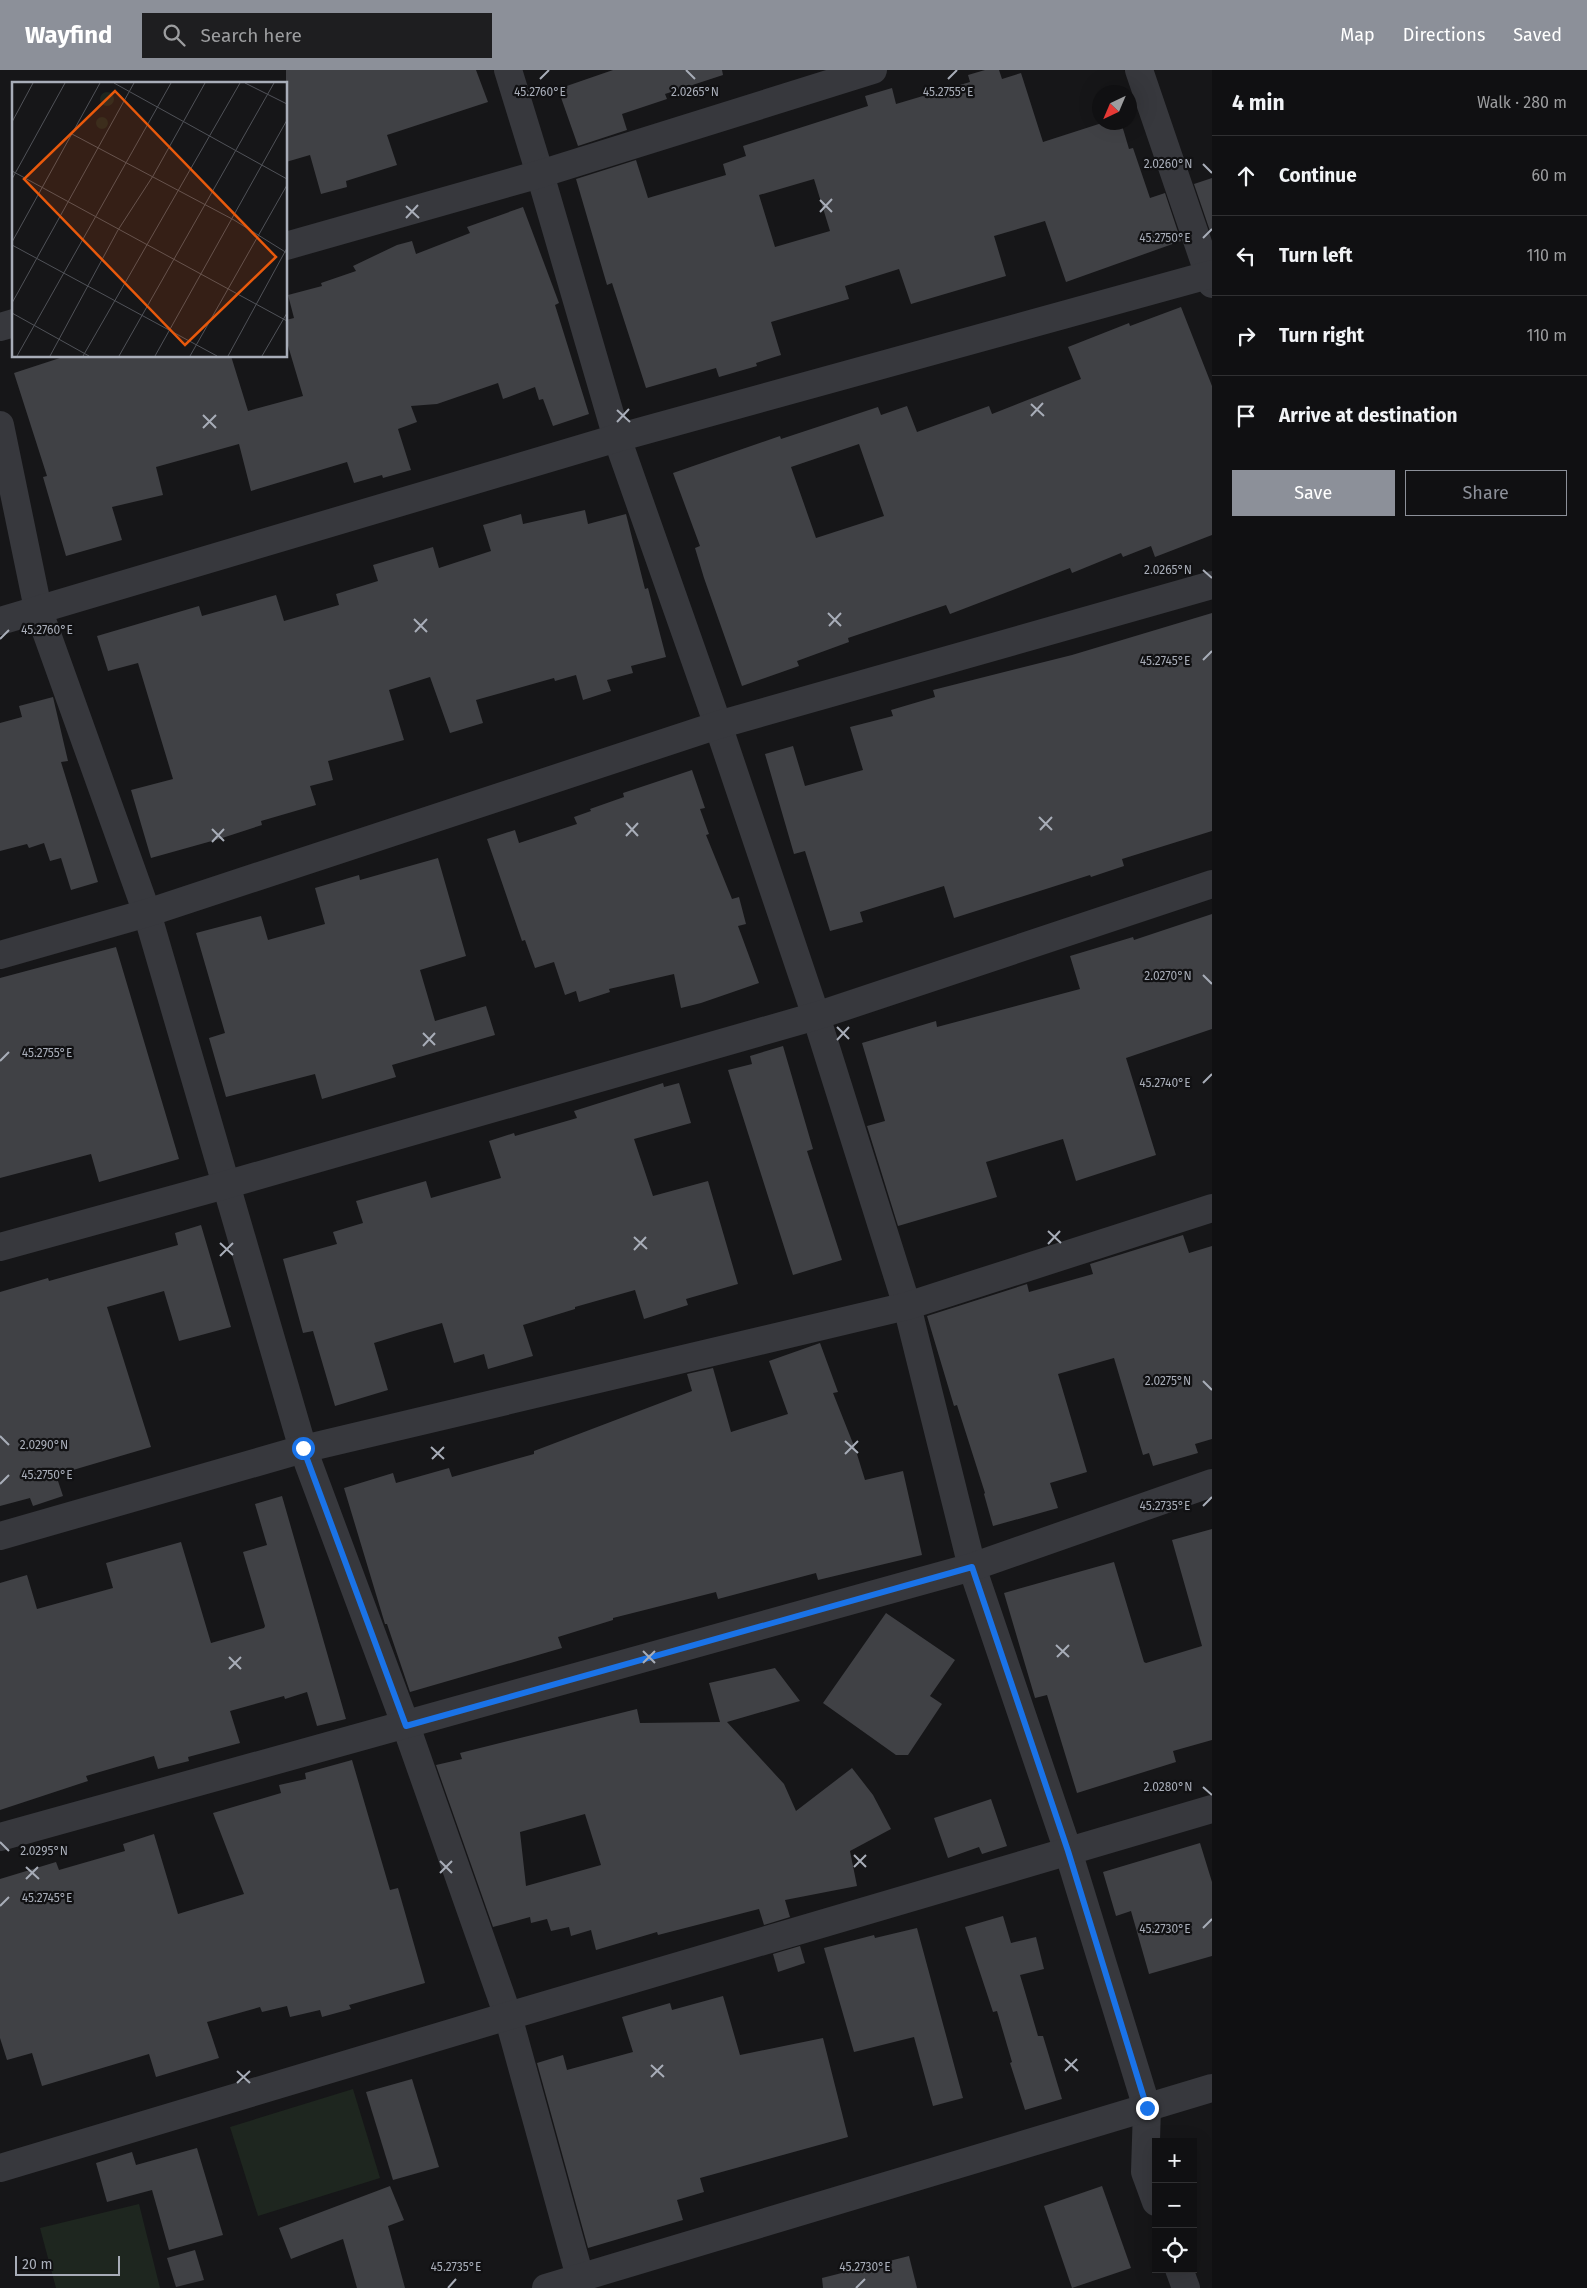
<!DOCTYPE html>
<meta charset="utf-8">
<style>
body{margin:0;font-family:"Fira Sans",sans-serif;background:#1e1e20;color:#f1f3f6}
.controls{position:absolute;right:15px;bottom:15px;display:grid;overflow:hidden;border-radius:0px;box-shadow:0 5px 20px #0002}
.controls button{width:45px;height:45px;display:grid;place-items:center;padding:0;border:0;border-bottom:1px solid #303032;background:#101012;color:#f1f3f6;font:25px sans-serif}
.compass{position:absolute;left:1092px;top:15px;width:45px;height:45px;border-radius:50%;background:#101012;box-shadow:0 5px 20px #0002;rotate:224deg}
.scale{position:absolute;left:15px;bottom:12px;width:105px;box-sizing:border-box;padding-left:5px;border:2px solid #a8adb8;border-top:0;font-size:14px;line-height:18px;white-space:nowrap;color:#a8adb8;-webkit-text-stroke:4px #111113;paint-order:stroke}
.stop{position:absolute;width:15px;height:15px;margin:-11px;border:4px solid #1a73e8;border-radius:50%;background:#fff}
.stop.end{background:#1a73e8;border-color:#fff;box-shadow:0 1px 5px #0008}
.list{margin:0;padding:0;list-style:none}
h2{display:flex;justify-content:space-between;align-items:center;height:65px;margin:0;padding:0 20px;font-size:21px}
h2 small{font-size:16px;font-weight:400;color:#9c9d9f}
.list li{display:grid;grid-template-columns:32px 1fr auto;gap:15px;align-items:center;box-sizing:border-box;height:80px;padding:0 20px;border-top:1px solid #303032}
.list b{display:block;font-size:19px;white-space:nowrap}
.list em{font-size:16px;font-style:normal;color:#9c9d9f}
.actions{display:flex;gap:10px;padding:15px 20px}
.actions a{flex:1;padding:11px 0;border:1px solid #8c9099;border-radius:0px;text-align:center;font-size:18px;color:#8c9099}
.actions .main{background:#8c9099;color:#fff}
.icon{flex:none;width:28px;height:28px;fill:none;stroke:currentColor;stroke-width:2;stroke-linecap:round;stroke-linejoin:round}
.map{position:relative;flex:none;width:1212px;height:2218px;overflow:hidden}
header{display:flex;align-items:center;gap:30px;box-sizing:border-box;height:70px;padding:0 25px;background:#8c9099;color:#fff}
header strong{font-size:24px}
nav{display:flex;gap:28px;margin-inline-start:auto;font-size:18px}
.search{width:350px;height:45px;background:#1e1e20;display:flex;align-items:center;gap:12px;box-sizing:border-box;padding:0 18px;border-radius:0px;color:#9c9d9f;font-size:19px}
main{display:flex}
aside{flex:1;background:#101012}
.map>svg:first-child{display:block}
.green{fill:#1e261f}
.building{fill:#404145;fill-rule:evenodd}
.lines{fill:none;stroke-linecap:round;stroke-linejoin:round}
.minor{stroke:#37383d;stroke-width:28}
.route{stroke:#1a73e8;stroke-width:6}
.ticks{fill:none;stroke:#a8adb8;stroke-width:2}
.inset-road{fill:none;stroke:#505258;stroke-width:1}
.view{fill:#e8590c;fill-opacity:0.15;stroke:#e8590c;stroke-width:2.5}
.inset-edge{fill:none;stroke:#a8adb8;stroke-width:2.5}
.ticks-label{font-size:12px;text-anchor:middle;fill:#a8adb8;stroke:#111113;stroke-width:4.5;stroke-linejoin:round;paint-order:stroke}
</style>
<header>
<strong>Wayfind</strong>
<div class="search"><svg class="icon" aria-label="search" viewBox="0 0 24 24"><circle cx="10" cy="10" r="6"/><path d="M15 15l6 6"/></svg>Search here</div>
<nav><a>Map</a><a>Directions</a><a>Saved</a></nav>
</header>
<main>
<div class="map">
<svg width="1212" height="2218" viewBox="0 0 1212 2218">
<rect width="100%" height="100%" fill="#161618"/>
<g class="green">
<path d="M353,2019l27,89 -122,38 -28,-89z"/>
<path d="M139,2134l21,84h-104l-16,-60z"/>
</g>
<g class="building">
<path d="M286,0h190l12,32 -101,33 10,30 -51,16 1,6 -26,7 -11,-39 -24,7z"/>
<path d="M613,0h109l1,5 -58,19 2,5 -45,15 5,16 -49,16 -20,-57z"/>
<path d="M985,0h14l3,9 19,-6 22,69 62,-20h16l8,27 4,-1 17,50 15,-5 16,48 -115,41 -21,-61 -51,15 12,40 -95,28 -12,-35 -54,17 4,13 -78,23 10,33 -25,8 1,3 -38,11 -3,-9 -70,20 -34,-105 -5,2 -31,-106 60,-19 12,38 78,-23 -3,-11 23,-8 -3,-10 125,-40 -3,-10 27,-8 4,16 74,-22 -2,-7zM814,109l16,52 -55,16 -16,-52z"/>
<path d="M1212,108v52l-2,1 -16,-47z"/>
<path d="M523,137l36,96 -4,2 34,109 -36,12 -10,-27 -4,1 -4,-13 -32,12 -5,-16 -61,21 -26,2 6,16 -19,7 13,41 -28,8 -1,-3 -28,8 -7,-21 -96,29 -12,-47 -83,23 7,28 -51,12 10,33 -56,16 -23,-79 4,-1 -33,-103 52,-17h165l17,55 55,-15 -17,-57v-19l8,-2 -6,-23 34,-9 -1,-3 35,-12 -3,-5 44,-21 15,-4 4,13 54,-21 -3,-6z"/>
<path d="M1181,237l31,79v149l-57,22 -4,-11 -28,11 -2,-4 -49,20 -2,-5 -120,46 -4,-9 -98,33 1,4 -52,19 2,5 -57,20 -38,-108 -9,-30 5,-2 -27,-73 107,-37 1,3 97,-32 3,8 26,-9 10,26 72,-26 3,8 89,-35 -13,-32 61,-24 1,3zM859,374l25,72 -68,22 -25,-71z"/>
<path d="M585,440l3,14 38,-10 19,75 3,-1 18,69 -35,9 2,7 -26,7 4,11 -28,9 -7,-25 -21,6 -1,-3 -78,22 7,23 -33,10 -20,-56 -41,13 15,50 -76,21 5,19 -23,6 6,19 -55,16 1,4 -43,14 -68,19 -20,-68 42,-11 -35,-116 -30,8 -11,-35 102,-30 3,10 74,-21 8,26 55,-16 -3,-11 42,-13 -5,-16 60,-18 6,21 52,-17 -8,-26 38,-11 2,10z"/>
<path d="M1212,543v218l-90,28 2,7 -33,11 -1,-2 -136,43 -10,-32 -84,26 3,10 -33,9 -25,-80 -11,3 -29,-100 28,-8 12,40 58,-16 -13,-43 43,-11 -2,-6 44,-13 -2,-7 139,-35z"/>
<path d="M53,627l15,64 -7,1 37,120 -27,8 -10,-32 -11,3 -6,-18 -15,5 -2,-4 -27,7v-128l22,-6 -3,-11z"/>
<path d="M692,700l13,38 -5,1 9,25 -3,1 26,64 7,-2 7,27 -8,2 21,57 -58,20 -20,5 -7,-34 -65,15 1,3 -31,10 -3,-11 -11,4 -11,-33 -19,6 -10,-28 -3,1 -35,-102 28,-9 4,13 58,-19 -3,-7 17,-6 -1,-2 34,-12 -1,-4z"/>
<path d="M438,788l28,98 -46,14 15,51 51,-15 9,29 -103,30 4,12 -74,22 -7,-25 -89,23 -17,-59 16,-5 -29,-100 65,-17 7,24 57,-16 -10,-36 44,-13 1,5z"/>
<path d="M1212,844v115l-86,29 30,97 -80,26 -13,-42 -77,23 11,35 -99,29 -31,-100 18,-5 -23,-78 74,-22 1,6 143,-38 -10,-33 63,-19 1,3z"/>
<path d="M116,877l63,212 -80,23 -8,-28 -91,24v-200z"/>
<path d="M783,976l30,103 -6,2 35,109 -49,15 -65,-205 24,-6 -2,-8z"/>
<path d="M663,1013l1,4 15,-4 12,40 -57,16 19,57 55,-15 30,103 -52,15 2,6 -44,14 -9,-29 -60,17v2l-52,16 10,31 -45,13 -4,-15 -30,9 -12,-40 -32,9 -36,11 14,47 -53,16 -22,-75 -10,2 -20,-74 54,-15 -4,-12 30,-9 -7,-22 70,-20 5,17 70,-20 -12,-37 25,-8 1,3 62,-18 -3,-7z"/>
<path d="M201,1155l30,102 -52,14 -15,-50 -57,16 44,140 -95,28 7,21 -30,10 -3,-8 -30,8v-214l48,-14 1,3 129,-36 -3,-12z"/>
<path d="M1183,1165l6,18 23,-7v193l-17,5 3,9 -45,13 -4,-13 -6,2 -29,-97 -56,16 29,98 -37,11 8,25 -65,18 -9,-32 1,-1 -28,-88 -3,1 -27,-90 100,-32 2,8 64,-18 -3,-10z"/>
<path d="M820,1273l18,49 -5,1 23,58 9,29 38,-9 19,84 -104,25 -2,-7 -98,26 -2,-7 -103,26v2l-55,17 4,11 -152,44 -23,-68h-2l-41,-136 49,-15 3,10 53,-15 3,9 82,-23v-3l158,-60 -5,-17 26,-6 18,64 57,-18 -19,-53z"/>
<path d="M282,1426l64,223 -29,7 -10,-34 -22,7 -1,-3 -54,15 10,32 -52,14 1,4 -31,8 -4,-13 -68,20 2,5 -88,29v-227l27,-8 10,34 76,-21 -7,-25 75,-21 30,101 53,-15 1,-2 -22,-74 24,-7 -12,-41z"/>
<path d="M1212,1459v211l-39,11 3,11 -99,31 -30,-98 -12,3 -31,-105 110,-31 30,100 2,1 56,-17 -30,-106z"/>
<path d="M886,1543l69,47 -25,36 12,8 -34,51h-12l-73,-52z"/>
<path d="M775,1598l25,33 -73,21 57,62 12,27 56,-43 21,27 18,34 -41,22 7,35 -72,14 5,17 -26,8 -5,-16 -101,26 -1,-3 -61,18 -5,-20 -20,6 -2,-9 -18,4 -4,-12 -16,4 -1,-6 -37,10 -57,-162 26,-6 -2,-6 177,-44 3,14 80,-1 -11,-39zM585,1744l16,51 -75,21 -6,-54z"/>
<path d="M352,1690l38,130 8,-2 27,95 -76,22 2,4 -29,8 -2,-7 -30,7 -3,-11 -25,6 -2,-5 -53,15 12,36 -63,19 -7,-23 -107,32 -10,-33 -25,7 -7,-22v-159l56,-17 3,8 66,-19 -2,-7 31,-10 24,80 66,-20 -31,-81 68,-20 -2,-8 27,-6 -1,-6z"/>
<path d="M991,1729l16,47 -25,8 -3,-7 -31,11 -14,-40z"/>
<path d="M1200,1773l12,39v74l-63,18 -18,-63 -15,5 -13,-44z"/>
<path d="M1003,1846l8,27 25,-6 8,32 -24,6 18,61h5l19,63 -37,11 -15,-47 2,-1 -15,-51 -4,1 -28,-85z"/>
<path d="M917,1858l46,170 -30,8 -19,-69 -60,15 -30,-104 50,-13 1,3z"/>
<path d="M800,1876l5,17 -27,9 -5,-18z"/>
<path d="M723,1926l17,59 83,-17 25,99 -148,41 4,14 -27,8 6,20 -95,28 -51,-185 26,-8 4,15 66,-18 -11,-35 48,-14 2,7z"/>
<path d="M412,2009l27,88 -46,13 -27,-88z"/>
<path d="M197,2078l26,87 -54,15 -17,-60 -45,12 -11,-39 36,-11 4,13z"/>
<path d="M390,2116l14,34 -16,6 17,62h-48l-14,-49 -52,20 -12,-31z"/>
<path d="M1102,2116l29,82 -59,20 -28,-82z"/>
<path d="M195,2180l9,30 -28,7 -9,-29z"/>
<path d="M909,2186l8,32h-94l-1,-10z"/>
</g>
<g class="lines">
<g class="minor">
<path d="M508,0l32,104 77,264 101,287 98,291 91,290 65,261 96,284 79,257 -2,64 11,30"/>
<path d="M1139,0l73,214"/>
<path d="M286,176l254,-72 333,-104"/>
<path d="M0,257l14,-4"/>
<path d="M0,355l38,184 109,304 156,536 103,277 102,290 72,261"/>
<path d="M0,551l617,-183 595,-164"/>
<path d="M0,885l147,-42 571,-188 494,-140"/>
<path d="M0,1177l225,-62 591,-169 396,-132"/>
<path d="M0,1466l303,-87 604,-143 305,-98"/>
<path d="M0,1767l972,-270 240,-84"/>
<path d="M0,2098l508,-152 704,-207"/>
<path d="M1179,2199l7,19"/>
<path d="M546,2218l666,-200"/>
</g>
</g>
<g class="lines">
<path class="route" d="M303,1378l103,278 566,-159 96,284 79,257"/>
</g>
<path class="ticks" d="M686,0l9,9M540,9l9,-9M948,9l9,-9M1203,94l9,9M820,130l12,12M406,136l13,12M820,142l12,-13M406,148l12,-13M1203,168l9,-9M1031,334l13,12M617,340l13,12M203,345l13,13M1031,346l12,-13M617,352l12,-13M203,358l13,-13M1203,500l9,8M828,543l13,13M414,549l13,13M829,556l12,-13M415,562l12,-13M0,569l9,-9M1203,590l9,-9M1039,747l13,13M626,753l12,13M212,759l12,12M1040,760l12,-13M626,766l12,-13M212,772l12,-13M1203,905l9,9M837,957l12,12M423,963l12,12M837,970l12,-13M423,976l12,-13M0,991l9,-9M1203,1013l9,-9M1048,1161l13,12M634,1167l13,12M220,1173l13,12M1048,1174l12,-13M634,1180l12,-13M220,1186l13,-13M1203,1311l9,9M0,1366l9,9M845,1371l13,12M431,1377l13,12M845,1384l13,-13M432,1389l12,-12M0,1414l9,-9M1203,1436l9,-9M1056,1575l13,12M643,1581l12,12M229,1587l12,12M1057,1587l12,-12M643,1593l12,-12M229,1599l12,-12M1203,1717l9,8M0,1772l9,9M854,1785l12,12M440,1791l12,12M26,1797l13,12M854,1797l12,-12M440,1803l12,-12M26,1809l12,-12M0,1836l9,-9M1203,1858l9,-9M1065,1989l13,12M651,1995l13,12M237,2001l13,12M1065,2001l12,-12M651,2007l12,-12M237,2013l13,-12M448,2218l8,-9M856,2218l9,-9"/>
<g transform="translate(12 12)">
<rect width="275" height="275" fill="#161618"/>
<path d="M88 17a7 7 0 1 1 14 0a7 7 0 1 1-14 0ZM84 41a6 6 0 1 1 12 0a6 6 0 1 1-12 0Z" fill="#1e261f"/>
<path class="inset-road" d="M102,1l173,96M233,1l42,21M0,40l21,-39M60,52l162,86 53,33M0,89l275,150M0,97l53,-96M0,160l88,-159M0,163l205,111M0,221l122,-220M0,231l77,43M5,274l154,-273M38,274l68,-126 35,-54 52,-93M71,274l157,-273M107,274l155,-273M143,274l132,-236M178,274l97,-171M216,274l59,-108M250,274l25,-43"/>
<path class="view" d="M103,9l161,166 -91,88 -161,-166z"/>
<rect width="275" height="275" class="inset-edge"/>
</g>
<g class="ticks-label">
<text x="695" y="26">2.0265°N</text>
<text x="948" y="26">45.2755°E</text>
<text x="540" y="26">45.2760°E</text>
<text x="1168" y="98">2.0260°N</text>
<text x="1165" y="172">45.2750°E</text>
<text x="1168" y="504">2.0265°N</text>
<text x="47" y="564">45.2760°E</text>
<text x="1165" y="595">45.2745°E</text>
<text x="1168" y="910">2.0270°N</text>
<text x="47" y="987">45.2755°E</text>
<text x="1165" y="1017">45.2740°E</text>
<text x="1168" y="1315">2.0275°N</text>
<text x="44" y="1379">2.0290°N</text>
<text x="47" y="1409">45.2750°E</text>
<text x="1165" y="1440">45.2735°E</text>
<text x="1168" y="1721">2.0280°N</text>
<text x="44" y="1785">2.0295°N</text>
<text x="47" y="1832">45.2745°E</text>
<text x="1165" y="1863">45.2730°E</text>
<text x="456" y="2201">45.2735°E</text>
<text x="865" y="2201">45.2730°E</text>
</g>
</svg>
<div class="controls">
<button>+</button>
<button>−</button>
<button><svg class="icon" aria-label="locate" viewBox="0 0 24 24"><circle cx="12" cy="12" r="6"/><path d="M12 2v4M12 18v4M2 12h4M18 12h4"/></svg></button>
</div>
<svg class="compass" viewBox="-18 -18 36 36"><path d="M0-13l5 13h-10z" fill="#e53935"/><path d="M0 13l5-13h-10z" fill="#9c9d9f"/></svg>
<div class="scale">20 m</div>
<div class="stop" style="left:303px;top:1378px"></div>
<div class="stop end" style="left:1147px;top:2038px"></div>
</div>
<aside>
<h2>4 min<small>Walk · 280 m</small></h2>
<ul class="list">
<li><svg class="icon" aria-label="ahead" viewBox="0 0 24 24"><path d="M12 20V5M6 11l6-6 6 6"/></svg><div><b>Continue</b></div><em>60 m</em></li>
<li><svg class="icon" aria-label="left" viewBox="0 0 24 24"><path d="M17 20v-9H6M10 6l-5 5 5 5"/></svg><div><b>Turn left</b></div><em>110 m</em></li>
<li><svg class="icon" aria-label="right" viewBox="0 0 24 24"><path d="M7 20v-9h11M14 6l5 5-5 5"/></svg><div><b>Turn right</b></div><em>110 m</em></li>
<li><svg class="icon" aria-label="arrive" viewBox="0 0 24 24"><path d="M6 21V4h12l-3 4 3 4H6"/></svg><div><b>Arrive at destination</b></div></li>
</ul>
<div class="actions"><a class="main">Save</a><a>Share</a></div>
</aside>
</main>
